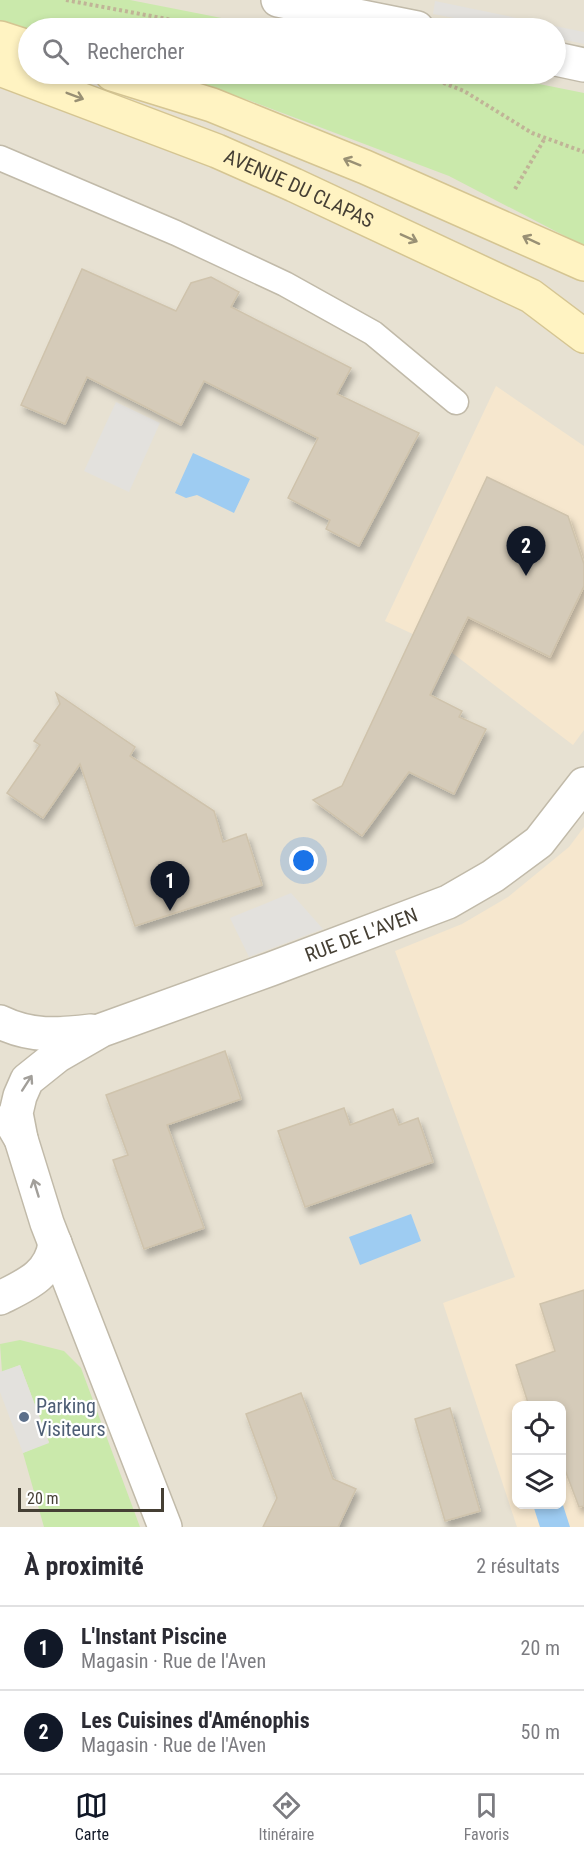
<!DOCTYPE html>
<html lang="fr">
<meta charset="utf-8">
<style>
body{margin:0;font-family:"Roboto Condensed",sans-serif;background:#f2f2f3;color:#2b2b33}
.controls{position:absolute;right:18px;bottom:18px;display:grid;overflow:hidden;border-radius:12px;box-shadow:0 3px 9px #0003}
.controls button{width:54px;height:54px;display:grid;place-items:center;padding:0;border:0;border-bottom:2px solid #e1e1e2;background:#fff;color:#2b2b33;font:30px sans-serif}
.scale{position:absolute;left:18px;bottom:15px;width:146px;box-sizing:border-box;padding-left:6px;border:3px solid #453f34;border-top:0;font-size:16px;line-height:21px;white-space:nowrap;color:#453f34;-webkit-text-stroke:4px #fff;paint-order:stroke}
.you{position:absolute;left:304px;top:861px;width:21px;height:21px;margin:-15px;border:4px solid #fff;border-radius:50%;background:#1a73e8;box-shadow:0 0 0 9px #1a73e833}
.badge{display:grid;place-items:center;width:39px;height:39px;border-radius:50%;background:#111827;color:#fff;font-size:20px;font-weight:700}
.pin{position:absolute;translate:-50% -50px;filter:drop-shadow(0 2px 3px #0008)}
.pin::after{content:'';position:absolute;top:32px;width:21px;height:18px;background:inherit;clip-path:polygon(0 0,100% 0,50% 100%)}
.list{margin:0;padding:0;list-style:none}
h2{display:flex;justify-content:space-between;align-items:center;height:78px;margin:0;padding:0 24px;font-size:26px}
h2 small{font-size:20px;font-weight:400;color:#7c7c81}
.list li{display:grid;grid-template-columns:39px 1fr auto;gap:18px;align-items:center;box-sizing:border-box;height:84px;padding:0 24px;border-top:2px solid #e1e1e2}
.list b{display:block;font-size:22px;white-space:nowrap}
.list p{margin:0;font-size:20px;white-space:nowrap;color:#7c7c81}
.list em{font-size:20px;font-style:normal;color:#7c7c81}
.icon{flex:none;width:33px;height:33px;fill:none;stroke:currentColor;stroke-width:2;stroke-linecap:round;stroke-linejoin:round}
.map{position:relative;flex:none;width:584px;height:1527px;overflow:hidden}
.search{position:absolute;background:#fff;box-shadow:0 3px 9px #0003;left:18px;right:18px;top:18px;height:66px;display:flex;align-items:center;gap:15px;box-sizing:border-box;padding:0 21px;border-radius:33px;color:#7c7c81;font-size:22px}
.sheet{height:246px;background:#fff}
nav{display:flex;justify-content:space-around;align-items:center;box-sizing:border-box;height:84px;border-top:2px solid #e1e1e2;background:#fff;font-size:16px;color:#7c7c81}
nav a{display:grid;justify-items:center;gap:3px}
nav .on{color:#111827}
.map>svg:first-child{display:block}
.residential{fill:#e7e1d2;fill-rule:evenodd}
.commercial{fill:#f6e7ce;fill-rule:evenodd}
.green{fill:#cae9ab}
.parking{fill:#e3e1dd}
.water{fill:#9eccf2}
.building{fill:#d5cbb9;stroke:#cfc3ac;stroke-width:1.5;filter:url(#shadow)}
.lines{fill:none;stroke-linecap:round;stroke-linejoin:round}
.lane-casing{stroke:#c1baa9;stroke-width:27}
.street-casing{stroke:#c1baa9;stroke-width:36}
.secondary-casing{stroke:#d5c592;stroke-width:36}
.path{stroke:#c0b497;stroke-width:4;stroke-dasharray:3 3;stroke-linecap:butt}
.lane{stroke:#fff;stroke-width:24}
.street{stroke:#fff;stroke-width:33}
.secondary{stroke:#fff3c2;stroke-width:33}
.oneway{stroke:#999074}
.oneway2{stroke:#a29f9a}
.service-dot{fill:#5c6f8a;stroke:#fff;stroke-width:2}
.labels{text-anchor:middle;dominant-baseline:central;stroke-width:4.5;stroke-linejoin:round;paint-order:stroke}
.street-label{font-size:20px;fill:#453f34;stroke:#fff}
.service-label{font-size:20px;fill:#4e5e75;stroke:#fff;text-anchor:start}
</style>
<div class="map">
<svg width="584" height="1527" viewBox="0 0 584 1527">
<defs>
<filter id="shadow"><feDropShadow dx="3.5" dy="6" stdDeviation="3" flood-color="#0004"/></filter>
</defs>
<rect width="100%" height="100%" fill="#f3efe4"/>
<path class="residential" d="M0,0h584v1527h-584zM28,28h528v46h-528zM516,1406h46v98h-46z"/>
<g class="commercial">
<path d="M496,386l88,60v284l-11,15 -122,-93 -66,-31z"/>
<path d="M584,827v700h-67l-74,-224 72,-26 -120,-326 67,-27 46,-27 61,-50zM516,1406h46v98h-46z"/>
</g>
<g class="green">
<path d="M0,0h130l142,28h-244v6l-28,-8z"/>
<path d="M159,74h331l94,19v153l-135,-70 -201,-76z"/>
<path d="M20,1340l44,11 17,17 59,159h-96l-21,-74 26,-11 -29,-77 -18,7 -2,-28z"/>
</g>
<g class="parking">
<path d="M435,1l149,31v12l-28,-6v-10h-48l-75,-14z"/>
<path d="M116,402l44,21 -31,69 -45,-21z"/>
<path d="M291,893l32,36 -74,28 -19,-39z"/>
<path d="M20,1365l29,78 -26,10 -23,-61v-20z"/>
</g>
<g class="water">
<path d="M193,453l57,26 -16,34 -37,-18 -11,3 -11,-5z"/>
<path d="M411,1214l10,27 -61,24 -11,-28z"/>
<path d="M562,1502l8,25h-30l-7,-22 29,-1z"/>
</g>
<g class="building">
<path d="M82,269l94,42 15,-28 20,-6 28,15 -8,15 120,61 -14,26 82,39 -60,113 -33,-17 4,-9 -42,-22 30,-60 -114,-57 -23,44 -94,-48 -22,47 -44,-19z"/>
<path d="M487,477l81,39 16,48v22l-34,71 -82,-40 -38,78 32,16 -3,6 27,12 -32,65 -45,-22 -47,64 -49,-36 29,-14z"/>
<path d="M56,693l79,54 -5,9 84,55 9,31 23,-8 16,51 -127,41 -55,-162 -37,54 -36,-25 33,-48 -6,-4 26,-37z"/>
<path d="M225,1051l16,48 -74,26 37,103 -60,21 -31,-89 15,-5 -22,-60z"/>
<path d="M344,1108l6,17 43,-16 6,16 19,-7 15,44 -128,45 -27,-76z"/>
<path d="M584,1290v216l-5,1 -18,-48v-53h-32l-13,-41 39,-14 -15,-47z"/>
<path d="M301,1393l32,86 23,10 -18,38h-75l14,-29 -31,-84z"/>
<path d="M450,1408l30,103 -35,10 -30,-102z"/>
</g>
<g class="lines">
<g class="lane-casing">
<path id="lane" d="M0,158l176,75 109,51 88,49 83,69"/>
</g>
<g class="street-casing">
<g id="street">
<path d="M278,0l139,28"/>
<path d="M556,59l28,6"/>
<path d="M0,1022c31,15 58,13 91,9"/>
<path d="M10,1120l11,19 26,84 118,304"/>
<path id="s1" d="M21,1139l-5,-26 4,-17 7,-16 30,-24 45,-26 169,-61 177,-67 45,-26 46,-34 45,-58"/>
<path d="M0,1298c26,-13 51,-23 55,-55"/>
</g>
</g>
<g class="secondary-casing">
<g id="secondary">
<path d="M0,38l28,9"/>
<path id="s2" d="M0,69l217,82 77,34 237,111 53,40"/>
<path d="M112,74l100,31 153,62 219,97"/>
</g>
</g>
<g class="path">
<path d="M66,0l149,28"/>
<path d="M421,74l43,17 68,42 52,19"/>
<path d="M515,189l30,-51"/>
</g>
<use href="#lane" class="lane"/>
<use href="#street" class="street"/>
<use href="#secondary" class="secondary"/>
</g>
<defs><path id="oneway-shaft" d="M-6 0H5M1.5-3L5.5 0L1.5 3" fill="none" stroke-width="1.6" stroke-linecap="round" stroke-linejoin="round" transform="scale(1.5)"/></defs>
<g class="oneway">
<use href="#oneway-shaft" transform="translate(75 96) rotate(21)"/>
<use href="#oneway-shaft" transform="translate(352 162) rotate(-158)"/>
<use href="#oneway-shaft" transform="translate(409 238) rotate(24)"/>
<use href="#oneway-shaft" transform="translate(531 240) rotate(-155)"/>
</g>
<g class="oneway2">
<use href="#oneway-shaft" transform="translate(27 1083) rotate(-57)"/>
<use href="#oneway-shaft" transform="translate(36 1188) rotate(-107)"/>
</g>
<circle class="service-dot" cx="24" cy="1417" r="6"/>
<g class="labels">
<g class="street-label">
<text stroke="none"><textPath href="#s2" startOffset="322">AVENUE DU CLAPAS</textPath></text>
<text stroke="none"><textPath href="#s1" startOffset="428">RUE DE L'AVEN</textPath></text>
</g>
<g class="service-label">
<text x="36" y="1406">Parking<tspan x="36" dy="23">Visiteurs</tspan></text>
</g>
</g>
</svg>
<div class="controls">
<button><svg class="icon" aria-label="locate" viewBox="0 0 24 24"><circle cx="12" cy="12" r="6"/><path d="M12 2v4M12 18v4M2 12h4M18 12h4"/></svg></button>
<button><svg class="icon" aria-label="layers" viewBox="0 0 24 24"><path d="M12 4l9 5-9 5-9-5zM3 14l9 5 9-5"/></svg></button>
</div>
<div class="scale">20 m</div>
<div class="you"></div>
<div class="pin badge" style="left:170px;top:911px">1</div>
<div class="pin badge" style="left:526px;top:576px">2</div>
<div class="search"><svg class="icon" aria-label="search" viewBox="0 0 24 24"><circle cx="10" cy="10" r="6"/><path d="M15 15l6 6"/></svg>Rechercher</div>
</div>
<section class="sheet">
<h2>À proximité<small>2 résultats</small></h2>
<ul class="list">
<li><span class="badge">1</span><div><b>L'Instant Piscine</b><p>Magasin · Rue de l'Aven</p></div><em>20 m</em></li>
<li><span class="badge">2</span><div><b>Les Cuisines d'Aménophis</b><p>Magasin · Rue de l'Aven</p></div><em>50 m</em></li>
</ul>
</section>
<nav>
<a class="on"><svg class="icon" aria-label="map" viewBox="0 0 24 24"><path d="M3 6l6-2 6 2 6-2v14l-6 2-6-2-6 2zM9 4v14M15 6v14"/></svg>Carte</a>
<a><svg class="icon" aria-label="directions" viewBox="0 0 24 24"><path d="M12 3l9 9-9 9-9-9zM9 14v-3h6M13 9l2 2-2 2"/></svg>Itinéraire</a>
<a><svg class="icon" aria-label="saved" viewBox="0 0 24 24"><path d="M7 4h10v16l-5-4-5 4z"/></svg>Favoris</a>
</nav>
